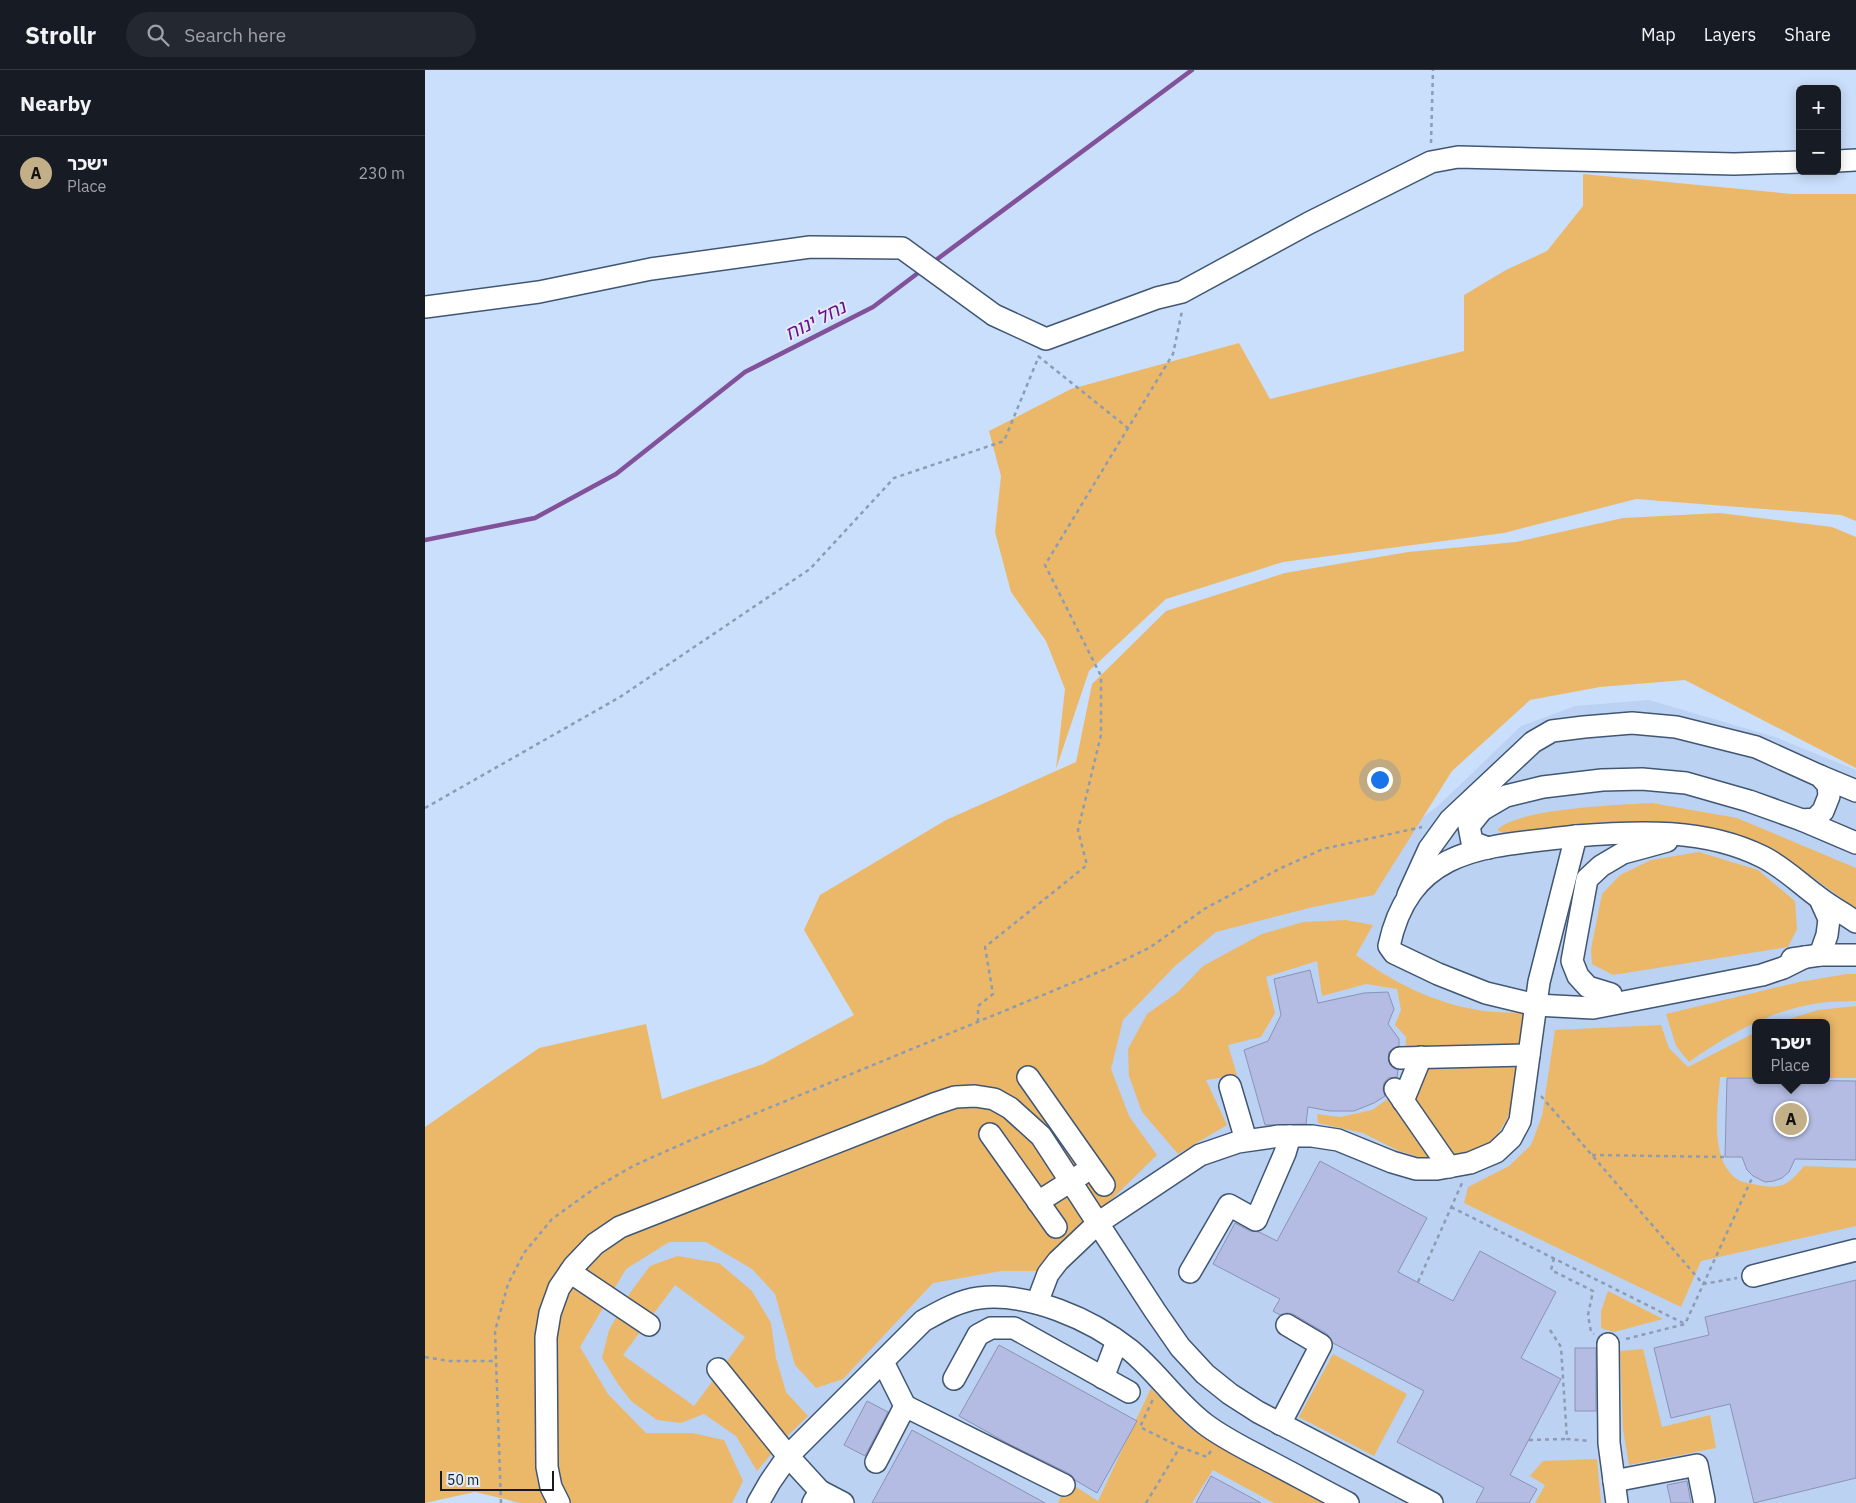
<!DOCTYPE html>
<meta charset="utf-8">
<style>
body{margin:0;font-family:"IBM Plex Sans","Noto Sans Hebrew",sans-serif;background:#242831;color:#f1f3f6}
.controls{position:absolute;right:15px;top:15px;display:grid;overflow:hidden;border-radius:8px;box-shadow:0 2px 12px #0003}
.controls button{width:45px;height:45px;display:grid;place-items:center;padding:0;border:0;border-bottom:1px solid #363941;background:#171b24;color:#f1f3f6;font:25px sans-serif}
.scale{position:absolute;left:15px;bottom:12px;width:114px;box-sizing:border-box;padding-left:5px;border:2px solid #121b27;border-top:0;font-size:14px;line-height:18px;white-space:nowrap;color:#121b27;-webkit-text-stroke:4px #e1ebf9;paint-order:stroke}
.you{position:absolute;left:954px;top:709px;width:18px;height:18px;margin:-12px;border:4px solid #fff;border-radius:50%;background:#1a73e8;box-shadow:0 0 0 8px #1a73e833}
.badge{display:grid;place-items:center;width:32px;height:32px;border-radius:50%;background:#c2af87;color:#111;font-size:16px;font-weight:700}
.pin{position:absolute;translate:-50% -50%;border:2px solid #fff;box-shadow:0 1px 5px #0006}
.popup{position:absolute;left:1327px;top:949px;width:78px;height:65px;box-sizing:border-box;display:grid;place-content:center;border-radius:8px;background:#171b24;filter:drop-shadow(0 1px 4px #0005);font-size:16px;white-space:nowrap;color:#9ea1a6}
.popup b{font-size:19px;color:#f1f3f6}
.popup::after{content:'';position:absolute;left:50%;top:100%;margin-left:-10px;border:10px solid transparent;border-top-color:#171b24}
.list{margin:0;padding:0;list-style:none}
h2{display:flex;justify-content:space-between;align-items:center;height:65px;margin:0;padding:0 20px;font-size:21px}
h2 small{font-size:16px;font-weight:400;color:#9ea1a6}
.list li{display:grid;grid-template-columns:32px 1fr auto;gap:15px;align-items:center;box-sizing:border-box;height:75px;padding:0 20px;border-top:1px solid #363941}
.list b{display:block;font-size:19px;white-space:nowrap}
.list p{margin:0;font-size:16px;white-space:nowrap;color:#9ea1a6}
.list em{font-size:16px;font-style:normal;color:#9ea1a6}
.icon{flex:none;width:28px;height:28px;fill:none;stroke:currentColor;stroke-width:2;stroke-linecap:round;stroke-linejoin:round}
.map{position:relative;flex:none;width:1431px;height:1433px;overflow:hidden}
header{display:flex;align-items:center;gap:30px;box-sizing:border-box;height:70px;padding:0 25px;background:#171b24;border-bottom:1px solid #363941}
header strong{font-size:24px}
nav{display:flex;gap:28px;margin-inline-start:auto;font-size:18px}
.search{width:350px;height:45px;background:#242831;display:flex;align-items:center;gap:12px;box-sizing:border-box;padding:0 18px;border-radius:28px;color:#9ea1a6;font-size:19px}
main{display:flex}
aside{flex:1;background:#171b24}
.map>svg:first-child{display:block}
.built{fill:#bbd2f3;fill-rule:evenodd}
.green{fill:#ebb86a;fill-rule:evenodd}
.lines{fill:none;stroke-linecap:round;stroke-linejoin:round}
.stream{stroke:#81529a;stroke-width:4.5}
.building{fill:#b4bce3;stroke:#8b92b7}
.minor-casing{stroke:#405673;stroke-width:24}
.path{stroke:#8b9cb3;stroke-width:2.5;stroke-dasharray:4 4;stroke-linecap:butt}
.minor{stroke:#fff;stroke-width:21}
.labels{text-anchor:middle;dominant-baseline:central;stroke-width:4;stroke-linejoin:round;paint-order:stroke}
.water-label{font-size:19px;font-style:italic;fill:#6f0e8b;stroke:#e1ebf9}
</style>
<header>
<strong>Strollr</strong>
<div class="search"><svg class="icon" aria-label="search" viewBox="0 0 24 24"><circle cx="10" cy="10" r="6"/><path d="M15 15l6 6"/></svg>Search here</div>
<nav><a>Map</a><a>Layers</a><a>Share</a></nav>
</header>
<main>
<aside>
<h2>Nearby<small></small></h2>
<ul class="list">
<li><span class="badge">A</span><div><b>ישכר</b><p>Place</p></div><em>230 m</em></li>
</ul>
</aside>
<div class="map">
<svg width="1431" height="1433" viewBox="0 0 1431 1433">
<rect width="100%" height="100%" fill="#cadffb"/>
<path class="built" d="M1224,630l126,37 81,33v733h-1344l-7,-193 30,-55 854,-413 49,-36 83,-80 54,-20zM1331,953h70v57h-70z"/>
<g class="green">
<path d="M1158,104l209,20h64v327l-15,-6 -205,-16 -132,34 -221,29 -117,37 -77,72 -33,98 9,-80 -19,-48 -35,-49 -16,-60 6,-56 -12,-45 82,-42 168,-46 31,56 194,-48v-56l42,-25 41,-19 36,-45z"/>
<path d="M1295,443l112,14 24,10v231l-171,-88 -85,7 -70,13 -78,71 -78,124 -61,12 -97,25 -41,34 -52,54 -12,49 18,47 28,39 -119,116h-37l-68,12 -90,96 -27,9 -21,-23 -20,-71 -23,-25 -46,-27h-37l-43,27 -46,78 28,47 38,39h46l32,7 19,41 -11,22h-211l-46,-11 -50,11v-376l114,-79 107,-24 16,75 101,-35 91,-49 -50,-85 16,-35 126,-75 130,-58 16,-78 74,-73 119,-38 123,-21 108,-10 107,-24z"/>
<path d="M1227,733l85,15 119,50v41l-64,-47 -64,-29 -56,-10 -70,-1 -99,11 -6,-3c21,-22 123,-25 155,-27z"/>
<path d="M1274,782l59,18 37,31 2,28 -9,18 -175,28 -21,-11 -1,-15 11,-55 18,-19 31,-15z"/>
<path d="M921,850l27,5 -17,30c36,27 78,48 122,55 15,3 32,2 47,3l-11,89 -8,19 -12,19 -29,14 -34,7 -32,-10 -36,-18 -45,-10 -1,-9 23,3 32,-7 33,-23 1,-50 -11,-12 6,-15 -4,-21 -31,-5 -44,12 -5,-35 -51,16 9,36 -14,24 -33,8 9,30 -31,5 21,45 -49,29 -36,-42 -13,-36 -1,-27 19,-35 31,-22 25,-26 59,-32 41,-12z"/>
<path d="M1422,904h9v27c-14,1 -28,0 -42,3 -42,6 -91,33 -125,58l-13,-16 -10,-32 133,-32z"/>
<path d="M1431,936v72h-30v-55h-50l42,-13z"/>
<path d="M1236,955l8,23 19,19 68,-35v45h-36c-2,30 -12,86 20,104 5,2 13,3 18,4 24,5 31,-1 46,-19l52,2v58l-155,35 -20,46 -217,-104 4,-16 41,-21 22,-21 11,-29 13,-86z"/>
<path d="M252,1186l42,7 33,28 19,32 5,35 10,34 22,24 -27,26 -24,29 -21,-35 -32,-22 -23,9 -24,-3 -26,-19 -13,-17 -16,-26 7,-28 21,-37 20,-27zM250,1215l70,52 -51,69 -71,-51z"/>
<path d="M1183,1221l55,28 -49,13 -13,-4v-17z"/>
<path d="M1218,1279l19,78 48,-12 6,33 -87,17 -6,-36 -3,-78z"/>
<path d="M908,1284l74,40 -33,62 -75,-39z"/>
<path d="M726,1318l40,41 139,74h-56l-61,-33 -21,33h-134l10,-21 30,19z"/>
<path d="M1172,1389l4,44h-66l10,-18 -15,-9 13,-15z"/>
</g>
<g class="lines">
<g class="stream">
<path d="M507,193l260,-193"/>
<path d="M0,470l110,-22 81,-44 129,-102 128,-65 49,-37"/>
</g>
</g>
<g class="building">
<path d="M885,900l8,33 46,-10 24,-1 6,17 -6,15 11,15v7l-6,2 -4,4 -1,7 2,6 8,5 -1,7 -9,1 -4,5 -1,7 2,6 -11,7 -20,8h-24l-22,-4 -2,17 -41,1 -21,-75 24,-9 13,-26 -7,-36z"/>
<path d="M1302,1008h29v2l100,1v79l-61,-1 -6,13 -7,6 -8,3 -9,1 -12,-6 -6,-6 -5,-13h-17z"/>
<path d="M895,1091l107,57 -29,54 55,29 27,-50 76,41 -35,66 40,21 -51,96 27,14 -8,14h-53l8,-15 -87,-46 27,-51 -91,-48 -6,-9 -34,-20 -6,-1 -7,2 -7,-4 7,-12 -67,-35 22,-41 15,8 9,1 18,9z"/>
<path d="M1431,1210v198l-102,25 -24,-99 -59,14 -17,-70 55,-13 -4,-18z"/>
<path d="M574,1275l138,76 -40,72 -22,-13 -5,-6 -63,-31 -48,-27z"/>
<rect x="1150" y="1278" width="21" height="63"/>
<path d="M442,1331l21,11 -23,44 -21,-11z"/>
<path d="M487,1360l133,73h-173z"/>
<path d="M786,1406l50,27h-65z"/>
<path d="M1262,1411l4,22h-20l-4,-18z"/>
</g>
<g class="lines">
<g class="minor-casing">
<g id="minor">
<path d="M1412,91l19,-1"/>
<path d="M0,237l114,-15 112,-23 159,-22 92,1 92,67 52,24 111,-41 25,-6 127,-69 122,-61 27,-5 276,7 66,-2"/>
<path d="M1395,706l36,15"/>
<path d="M1377,750l54,23"/>
<path d="M1151,766c-85,11 -165,7 -187,110l5,7 44,21 48,19 50,12 57,3 169,-33 21,-7 22,-11"/>
<path d="M983,825l21,-46 21,-29 83,-78 19,-11 32,-4 48,-4 44,4 80,20 64,29 8,9 1,11 -6,15 -8,8 -13,1 -53,-19 -63,-18 -44,-4 -40,1 -59,7 -37,9 -24,14 -13,16 3,16 16,6"/>
<path d="M1395,829l9,20 -2,16 -7,20"/>
<path d="M1367,889l28,-4h36"/>
<path d="M1186,924l-23,-7 -10,-11 -6,-15 15,-82 14,-13 22,-13 44,-12"/>
<path d="M975,988l129,-3"/>
<path d="M603,1007l76,108"/>
<path d="M805,1016l16,54"/>
<path d="M970,1019l54,78"/>
<path d="M978,1031l18,-44"/>
<path d="M565,1064l66,93"/>
<path d="M613,1132l44,-28"/>
<path d="M145,1202l79,53"/>
<path d="M765,1202l39,-67 27,15 29,-67 5,-17"/>
<path d="M1328,1206l103,-26"/>
<path d="M612,1233l11,-29 10,-13 40,-38 102,-68 38,-13 41,-6h33l26,4 54,22 24,7h21l33,-6 26,-11 15,-14 9,-17 19,-139 37,-146c62,-5 129,-8 187,21 22,11 38,28 58,42 11,8 23,15 35,23"/>
<path d="M1183,1274l1,99 8,60"/>
<path d="M458,1292l22,44"/>
<path d="M293,1299l70,87 32,35"/>
<path d="M678,1308l14,-37"/>
<path d="M529,1309l24,-44 13,-7h23l115,64"/>
<path d="M855,1354l41,-79 -34,-20"/>
<path d="M451,1392l29,-56 159,79"/>
<path d="M1189,1411l83,-16 7,35"/>
<path d="M134,1433l-8,-16 -4,-20 -1,-130 4,-24 9,-25 15,-22 21,-22 25,-17 314,-123 21,-7 20,-1 19,3 16,9 31,28 114,175 25,36 25,27 25,20 28,18 174,91"/>
<path d="M333,1433l12,-21 18,-26 135,-135c18,-10 35,-20 56,-23 50,-6 112,21 151,52 27,22 47,53 75,74 17,13 37,23 56,33 29,15 58,31 87,46"/>
<path d="M388,1433l7,-12 23,12"/>
</g>
</g>
<g class="path">
<path d="M1006,73l2,-73"/>
<path d="M613,286l90,72"/>
<path d="M0,738l195,-111 190,-128 84,-91 110,-37 35,-85"/>
<path d="M553,952v-16l15,-12 -8,-47 102,-82 -9,-35 23,-95v-59l-56,-111 128,-211 9,-43"/>
<path d="M1116,1026l162,188 34,-6"/>
<path d="M1167,1085l133,2"/>
<path d="M1026,1137l232,116"/>
<path d="M1129,1188l-3,12 42,21 -5,24 3,17 3,2"/>
<path d="M993,1212l44,-99"/>
<path d="M1125,1260l11,17 6,92 23,2"/>
<path d="M1201,1269l59,-15 68,-148"/>
<path d="M0,1287l24,4h46"/>
<path d="M1104,1370l38,-1"/>
<path d="M755,1377l27,10 5,-8"/>
<path d="M76,1433l-6,-172 13,-47 16,-31 28,-34 43,-31 38,-22 58,-26 415,-171 43,-21 57,-40 73,-39 44,-20 99,-22"/>
<path d="M721,1433l34,-56 -40,-20 13,-28"/>
</g>
<use href="#minor" class="minor"/>
</g>
<g class="labels">
<g class="water-label">
<text transform="translate(390 250) rotate(-27)">נחל ינוח</text>
</g>
</g>
</svg>
<div class="controls">
<button>+</button>
<button>−</button>
</div>
<div class="scale">50 m</div>
<div class="you"></div>
<div class="pin badge" style="left:1366px;top:1049px">A</div>
<div class="popup"><b>ישכר</b>Place</div>
</div>
</main>
